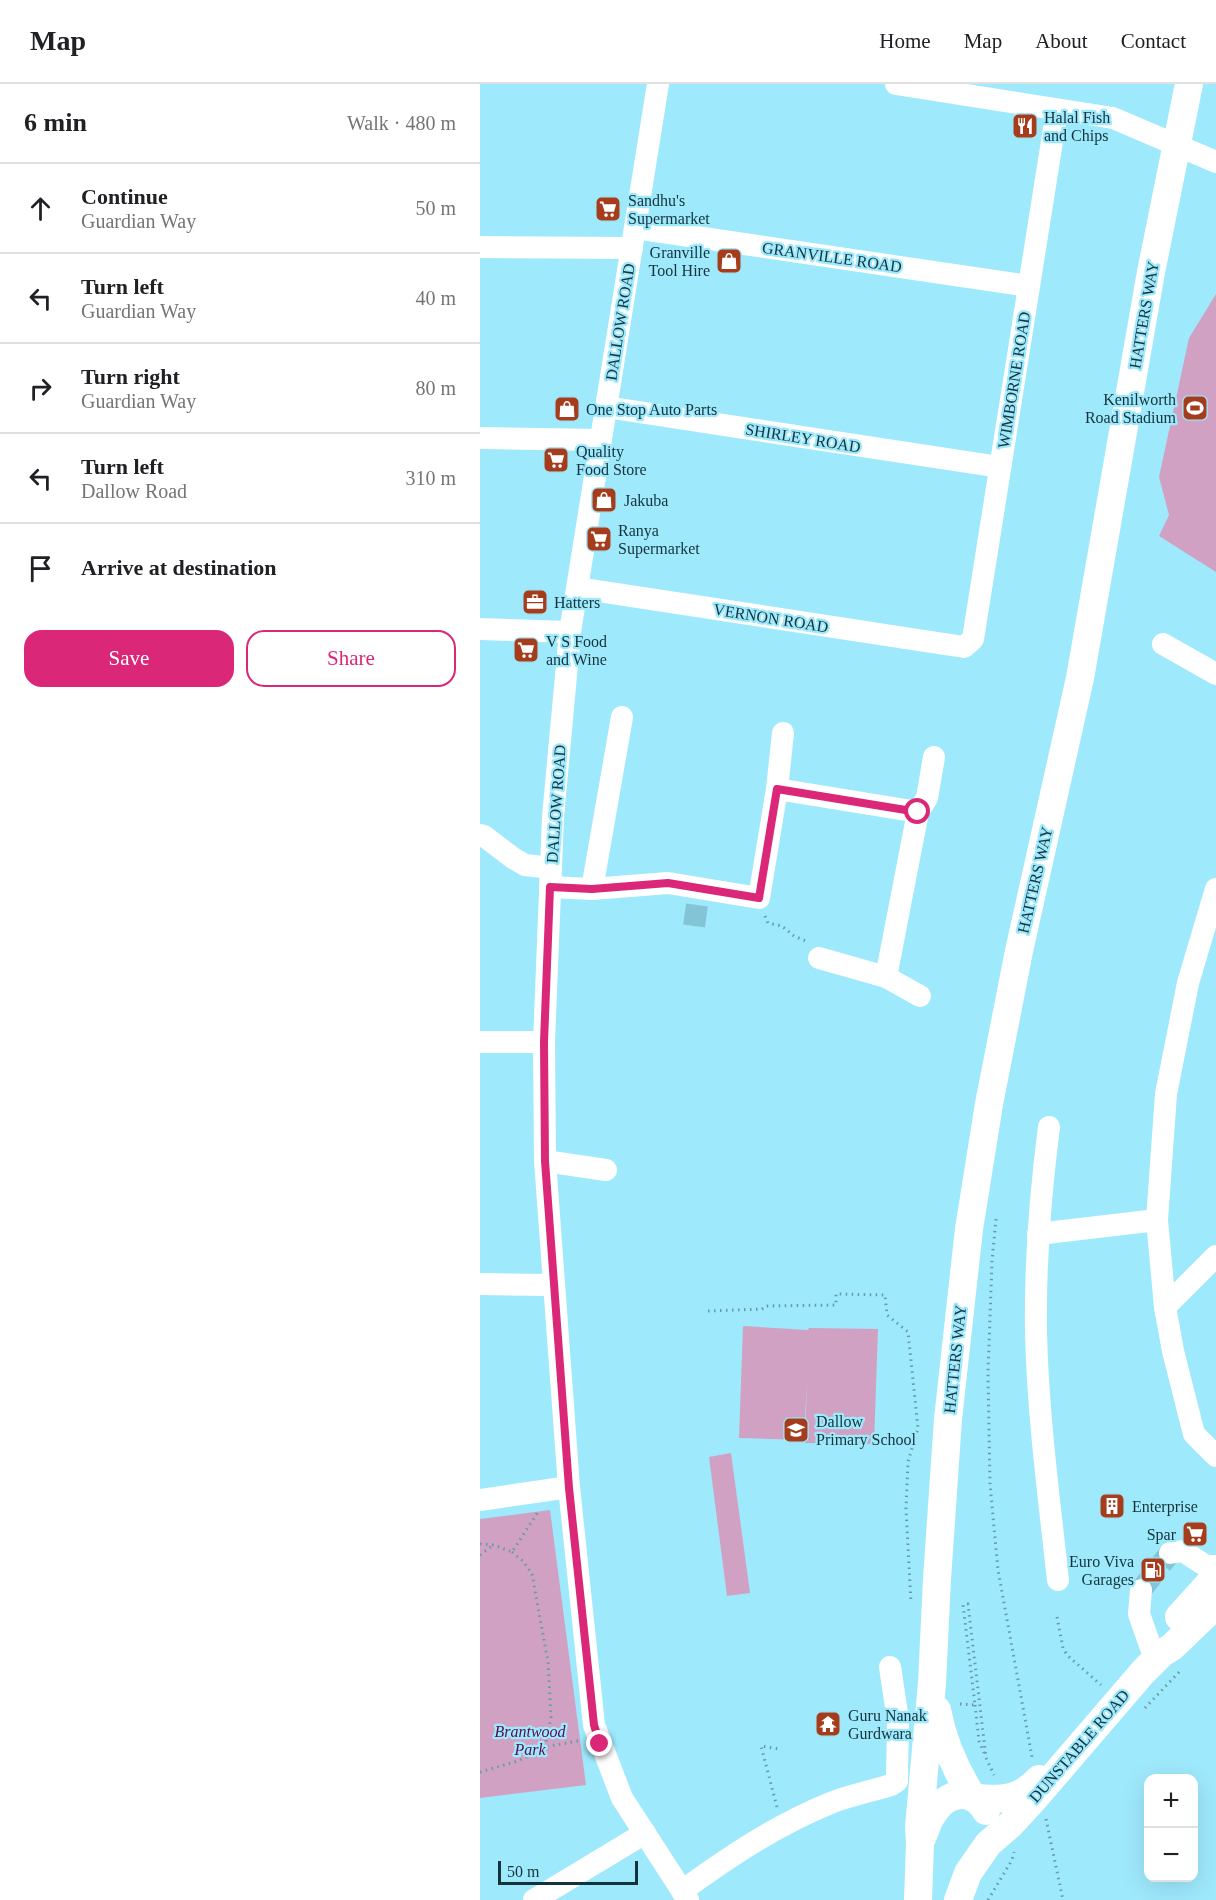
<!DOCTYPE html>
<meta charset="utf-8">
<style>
body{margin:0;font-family:"Times New Roman",serif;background:#f2f2f2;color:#202124}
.controls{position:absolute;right:18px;bottom:18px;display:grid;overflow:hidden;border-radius:12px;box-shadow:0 6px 24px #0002}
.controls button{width:54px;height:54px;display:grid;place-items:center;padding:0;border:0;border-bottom:2px solid #e0e0e0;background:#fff;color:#202124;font:30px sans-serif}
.scale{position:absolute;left:18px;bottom:15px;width:140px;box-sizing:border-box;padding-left:6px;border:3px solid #14333b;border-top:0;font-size:16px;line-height:21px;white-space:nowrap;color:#14333b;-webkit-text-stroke:4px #9fe9fd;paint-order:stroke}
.stop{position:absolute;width:18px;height:18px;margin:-14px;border:4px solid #db2777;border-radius:50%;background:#fff}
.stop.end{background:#db2777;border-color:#fff;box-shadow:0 2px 6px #0008}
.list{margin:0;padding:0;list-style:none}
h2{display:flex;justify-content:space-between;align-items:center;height:78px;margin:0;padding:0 24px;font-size:26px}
h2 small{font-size:20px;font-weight:400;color:#757577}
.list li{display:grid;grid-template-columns:39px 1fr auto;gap:18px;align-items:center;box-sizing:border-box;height:90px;padding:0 24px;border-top:2px solid #e0e0e0}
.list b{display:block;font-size:22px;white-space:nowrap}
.list p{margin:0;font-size:20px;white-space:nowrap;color:#757577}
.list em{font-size:20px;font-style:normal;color:#757577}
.actions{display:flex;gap:12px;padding:18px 24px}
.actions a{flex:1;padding:14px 0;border:2px solid #db2777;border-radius:18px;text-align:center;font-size:21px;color:#db2777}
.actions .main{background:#db2777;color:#fff}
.icon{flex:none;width:33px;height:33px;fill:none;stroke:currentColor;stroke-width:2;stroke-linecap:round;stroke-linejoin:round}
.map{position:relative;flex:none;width:736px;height:1816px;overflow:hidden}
header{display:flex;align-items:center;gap:36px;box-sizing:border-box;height:84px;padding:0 30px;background:#fff;border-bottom:2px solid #e0e0e0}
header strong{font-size:28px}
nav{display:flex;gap:33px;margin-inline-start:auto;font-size:21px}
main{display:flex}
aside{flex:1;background:#fff}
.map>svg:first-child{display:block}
.green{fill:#d1a1c3}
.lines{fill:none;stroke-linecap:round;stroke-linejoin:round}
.minor-tunnel{stroke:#83c5d6;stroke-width:22;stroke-dasharray:22 11;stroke-linecap:butt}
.path{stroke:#639baa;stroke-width:3;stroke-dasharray:1.5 4.5;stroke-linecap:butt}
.minor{stroke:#fff;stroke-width:22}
.major{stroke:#fff;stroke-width:28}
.route{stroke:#db2777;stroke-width:8}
.labels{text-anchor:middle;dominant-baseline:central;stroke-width:4.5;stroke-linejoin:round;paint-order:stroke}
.poi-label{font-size:16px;fill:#14333b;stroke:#9fe9fd;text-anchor:start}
.street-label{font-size:16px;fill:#14333b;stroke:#9fe9fd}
.park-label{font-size:16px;font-style:italic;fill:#5a0a4c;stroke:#9fe9fd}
</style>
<header>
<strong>Map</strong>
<nav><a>Home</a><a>Map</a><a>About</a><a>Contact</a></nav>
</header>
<main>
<aside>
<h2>6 min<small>Walk · 480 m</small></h2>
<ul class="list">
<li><svg class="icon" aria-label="ahead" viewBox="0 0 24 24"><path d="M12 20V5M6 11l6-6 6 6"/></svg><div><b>Continue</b><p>Guardian Way</p></div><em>50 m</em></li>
<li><svg class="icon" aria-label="left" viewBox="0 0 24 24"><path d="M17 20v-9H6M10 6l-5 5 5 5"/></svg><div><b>Turn left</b><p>Guardian Way</p></div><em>40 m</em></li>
<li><svg class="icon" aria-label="right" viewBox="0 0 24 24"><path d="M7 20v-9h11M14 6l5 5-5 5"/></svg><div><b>Turn right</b><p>Guardian Way</p></div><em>80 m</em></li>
<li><svg class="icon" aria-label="left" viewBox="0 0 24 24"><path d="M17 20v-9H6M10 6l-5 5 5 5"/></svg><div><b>Turn left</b><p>Dallow Road</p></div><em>310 m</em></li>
<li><svg class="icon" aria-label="arrive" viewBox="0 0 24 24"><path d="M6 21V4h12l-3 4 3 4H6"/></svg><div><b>Arrive at destination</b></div></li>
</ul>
<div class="actions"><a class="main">Save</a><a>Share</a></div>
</aside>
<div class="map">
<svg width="736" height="1816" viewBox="0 0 736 1816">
<rect width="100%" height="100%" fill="#9fe9fd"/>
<g class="green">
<path d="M736,210v278l-57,-36 10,-21 -10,-38 30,-139z"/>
<path d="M263,1242l65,4 1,-2 69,1 -4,115 -69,-1 2,-63 -3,60 -65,-2z"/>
<path d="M251,1369l19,140 -23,3 -18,-139z"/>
<path d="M70,1426l36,275 -106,13v-279z"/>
</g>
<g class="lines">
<g class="minor-tunnel">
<path d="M214,842l3,-21"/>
<path d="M661,1506l29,-37"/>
</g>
<g class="path">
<path d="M285,832l3,7 14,3 12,10 14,6"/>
<path d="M516,1135l-4,42 -4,112 2,111 8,86 34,187"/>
<path d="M228,1227l54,-2 3,-3 71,-1v-11l49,1 2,20 21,17 10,96 -10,34 -2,47 5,94"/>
<path d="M0,1460l14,1 18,7 26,-40"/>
<path d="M32,1468l11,9 9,13 16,88 3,55 -6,30"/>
<path d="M0,1471l12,-9"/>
<path d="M577,1533l6,31 4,7 34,30"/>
<path d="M480,1620l15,1 -12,-100 5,-1 18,154 8,17"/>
<path d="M495,1621l4,36 5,12"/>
<path d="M665,1624l35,-37"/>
<path d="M0,1688l38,-11 27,-14 33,-6"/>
<path d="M297,1723l-16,-61 18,3"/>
<path d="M566,1735l17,81"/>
<path d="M508,1816l24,-40 2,-8"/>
</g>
<g class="minor">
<path d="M178,0l-88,548 -17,185 -9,225 1,119 24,326 25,238 28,73 66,102"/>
<path d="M416,0l217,34 103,44"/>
<path d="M155,144l394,58"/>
<path d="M0,163l152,1"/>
<path d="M126,323l394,60"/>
<path d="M0,354l121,2"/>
<path d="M98,504l386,59 9,-8 84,-529"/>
<path d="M0,545l90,3"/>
<path d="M683,560l53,30"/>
<path d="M297,705l141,23 -32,165"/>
<path d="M438,728l9,-14 7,-41"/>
<path d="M0,751l4,1 29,22 12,7 26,3"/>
<path d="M70,803l42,2 76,-6 91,15 18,-109 6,-56"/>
<path d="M112,805l30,-172"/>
<path d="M736,805l-28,94 -22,111 -9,126 8,87 8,44 21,83 22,22"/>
<path d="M339,874l67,19 34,19"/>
<path d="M0,958h64"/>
<path d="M569,1043c-9,69 -14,137 -13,206 2,83 13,165 22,247"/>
<path d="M65,1077l61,9"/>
<path d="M558,1150l119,-14"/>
<path d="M0,1200l74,1"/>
<path d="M685,1223l51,-51"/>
<path d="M0,1416l89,-13"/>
<path d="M690,1469l13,-2 23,15h10"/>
<path d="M661,1506l-2,24 12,34"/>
<path d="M202,1807c48,-35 96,-67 151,-89 19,-7 39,-11 58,-17l6,-4 1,-61 -8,-53"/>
<path d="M54,1816l111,-67"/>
</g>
<g class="major">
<path d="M699,1533l37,-41"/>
<path d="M457,1626c6,32 18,59 35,86"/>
<path d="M496,1714c26,2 44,2 63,-19"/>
<path d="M443,1752c3,-7 5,-16 10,-22 13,-22 39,-27 53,-3"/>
<path d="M438,1816l2,-57 -1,-16 13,-144 5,-104 11,-160 21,-190 20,-125 30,-153 61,-273 71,-406 38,-188"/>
<path d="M478,1816l10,-27 20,-29 22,-19 24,-26 109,-127 18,-18 11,-7 44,-42"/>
</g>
</g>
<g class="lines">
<path class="route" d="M120,1660l-6,-19 -25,-237 -24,-327 -1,-119 6,-155 42,2 76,-6 91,15 18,-109 141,23"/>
</g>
<defs>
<g id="restaurant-square" transform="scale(1.35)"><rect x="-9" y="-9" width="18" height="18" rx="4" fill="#a53d1d" stroke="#9fe9fd"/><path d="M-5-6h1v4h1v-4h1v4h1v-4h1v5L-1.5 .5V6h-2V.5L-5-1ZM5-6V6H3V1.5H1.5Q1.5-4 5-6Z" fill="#fff"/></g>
<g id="supermarket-square" transform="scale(1.35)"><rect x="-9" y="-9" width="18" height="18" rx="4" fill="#a53d1d" stroke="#9fe9fd"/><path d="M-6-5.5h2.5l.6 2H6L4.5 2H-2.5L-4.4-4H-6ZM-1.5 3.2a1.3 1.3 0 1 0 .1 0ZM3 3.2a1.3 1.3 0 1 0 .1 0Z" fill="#fff"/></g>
<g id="shop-square" transform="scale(1.35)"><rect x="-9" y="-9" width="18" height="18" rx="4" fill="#a53d1d" stroke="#9fe9fd"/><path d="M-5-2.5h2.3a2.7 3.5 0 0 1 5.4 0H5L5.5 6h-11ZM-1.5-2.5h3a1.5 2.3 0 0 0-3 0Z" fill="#fff"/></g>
<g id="stadium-square" transform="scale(1.35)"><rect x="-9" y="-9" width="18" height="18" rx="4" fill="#a53d1d" stroke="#9fe9fd"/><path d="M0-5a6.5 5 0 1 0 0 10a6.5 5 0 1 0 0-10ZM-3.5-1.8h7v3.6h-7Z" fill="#fff"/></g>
<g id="office-square" transform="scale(1.35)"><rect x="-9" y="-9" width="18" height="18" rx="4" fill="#a53d1d" stroke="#9fe9fd"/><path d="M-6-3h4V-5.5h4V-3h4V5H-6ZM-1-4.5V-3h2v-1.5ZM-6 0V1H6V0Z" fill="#fff"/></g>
<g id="school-square" transform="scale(1.35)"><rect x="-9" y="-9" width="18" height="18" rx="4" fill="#a53d1d" stroke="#9fe9fd"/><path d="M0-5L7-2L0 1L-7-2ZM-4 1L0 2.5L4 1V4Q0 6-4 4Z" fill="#fff"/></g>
<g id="building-square" transform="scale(1.35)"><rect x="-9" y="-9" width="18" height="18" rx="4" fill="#a53d1d" stroke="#9fe9fd"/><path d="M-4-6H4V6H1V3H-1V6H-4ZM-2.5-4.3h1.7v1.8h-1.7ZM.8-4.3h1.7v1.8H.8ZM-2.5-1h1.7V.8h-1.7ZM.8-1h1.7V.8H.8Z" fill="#fff"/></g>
<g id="fuel-square" transform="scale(1.35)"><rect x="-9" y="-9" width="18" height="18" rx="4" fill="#a53d1d" stroke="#9fe9fd"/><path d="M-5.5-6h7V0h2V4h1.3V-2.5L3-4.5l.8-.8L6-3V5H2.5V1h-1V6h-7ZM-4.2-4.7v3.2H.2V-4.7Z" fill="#fff"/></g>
<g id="temple-square" transform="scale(1.35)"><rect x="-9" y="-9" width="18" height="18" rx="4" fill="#a53d1d" stroke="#9fe9fd"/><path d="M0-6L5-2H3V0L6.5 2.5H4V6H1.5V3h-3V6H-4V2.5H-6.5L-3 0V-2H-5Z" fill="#fff"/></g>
</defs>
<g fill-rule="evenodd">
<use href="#restaurant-square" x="545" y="42"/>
<use href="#supermarket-square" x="128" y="125"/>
<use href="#shop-square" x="249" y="177"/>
<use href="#stadium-square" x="715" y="324"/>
<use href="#shop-square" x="87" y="325"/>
<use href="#supermarket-square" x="76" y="376"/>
<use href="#shop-square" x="124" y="416"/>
<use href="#supermarket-square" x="119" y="455"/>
<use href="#office-square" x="55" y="518"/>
<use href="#supermarket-square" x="46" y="566"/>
<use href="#school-square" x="316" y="1346"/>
<use href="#building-square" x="632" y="1422"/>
<use href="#supermarket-square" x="715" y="1450"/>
<use href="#fuel-square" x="673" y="1486"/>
<use href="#temple-square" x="348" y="1640"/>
</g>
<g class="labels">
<g class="poi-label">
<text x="564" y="33">Halal Fish<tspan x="564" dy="18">and Chips</tspan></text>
<text x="148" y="116">Sandhu's<tspan x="148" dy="18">Supermarket</tspan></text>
<text x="230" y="168" text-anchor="end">Granville<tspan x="230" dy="18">Tool Hire</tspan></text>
<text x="696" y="315" text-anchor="end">Kenilworth<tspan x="696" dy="18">Road Stadium</tspan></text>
<text x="106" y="325">One Stop Auto Parts</text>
<text x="96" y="367">Quality<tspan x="96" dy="18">Food Store</tspan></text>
<text x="144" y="416">Jakuba</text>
<text x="138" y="446">Ranya<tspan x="138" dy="18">Supermarket</tspan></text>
<text x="74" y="518">Hatters</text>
<text x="66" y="557">V S Food<tspan x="66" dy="18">and Wine</tspan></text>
<text x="336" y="1337">Dallow<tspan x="336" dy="18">Primary School</tspan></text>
<text x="652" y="1422">Enterprise</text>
<text x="696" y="1450" text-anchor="end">Spar</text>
<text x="654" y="1477" text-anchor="end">Euro Viva<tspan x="654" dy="18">Garages</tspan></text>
<text x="368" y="1631">Guru Nanak<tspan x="368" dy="18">Gurdwara</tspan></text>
</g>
<g class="street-label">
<text transform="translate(352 173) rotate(8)">GRANVILLE ROAD</text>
<text transform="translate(664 231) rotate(-80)">HATTERS WAY</text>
<text transform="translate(140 238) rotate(-81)">DALLOW ROAD</text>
<text transform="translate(534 296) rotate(-81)">WIMBORNE ROAD</text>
<text transform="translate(323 354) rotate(9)">SHIRLEY ROAD</text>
<text transform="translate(291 534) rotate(9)">VERNON ROAD</text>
<text transform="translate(76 720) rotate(-86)">DALLOW ROAD</text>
<text transform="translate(555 796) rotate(-77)">HATTERS WAY</text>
<text transform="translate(475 1275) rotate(-84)">HATTERS WAY</text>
<text transform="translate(599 1662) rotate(-49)">DUNSTABLE ROAD</text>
</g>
<g class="park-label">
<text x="50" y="1647">Brantwood<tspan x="50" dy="18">Park</tspan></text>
</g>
</g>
</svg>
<div class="controls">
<button>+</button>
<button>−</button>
</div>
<div class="scale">50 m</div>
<div class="stop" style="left:438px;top:728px"></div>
<div class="stop end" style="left:120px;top:1660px"></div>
</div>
</main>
